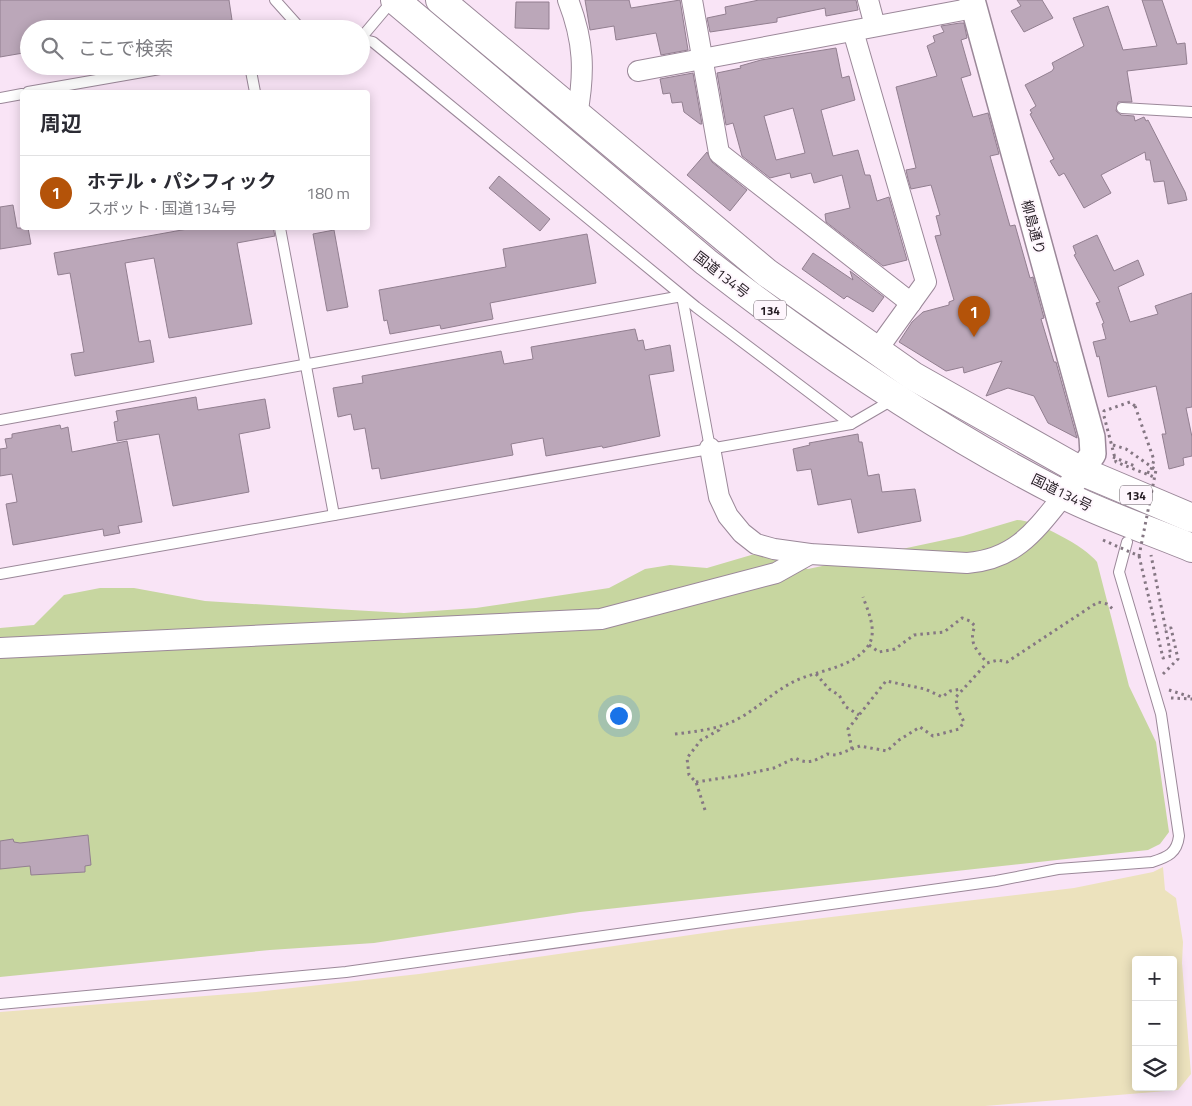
<!DOCTYPE html>
<html lang="ja">
<meta charset="utf-8">
<style>
body{margin:0;font-family:"Titillium Web","Noto Sans JP",sans-serif;background:#f2f2f3;color:#2b2b33}
.controls{position:absolute;right:15px;bottom:15px;display:grid;overflow:hidden;border-radius:5px;box-shadow:0 2px 12px #0003}
.controls button{width:45px;height:45px;display:grid;place-items:center;padding:0;border:0;border-bottom:1px solid #e1e1e2;background:#fff;color:#2b2b33;font:25px sans-serif}
.you{position:absolute;left:618px;top:715px;width:18px;height:18px;margin:-12px;border:4px solid #fff;border-radius:50%;background:#1a73e8;box-shadow:0 0 0 8px #1a73e833}
.badge{display:grid;place-items:center;width:32px;height:32px;border-radius:50%;background:#b45309;color:#fff;font-size:16px;font-weight:700}
.pin{position:absolute;translate:-50% -41px;filter:drop-shadow(0 1px 2px #0008)}
.pin::after{content:'';position:absolute;top:26px;width:18px;height:15px;background:inherit;clip-path:polygon(0 0,100% 0,50% 100%)}
.list{margin:0;padding:0;list-style:none}
h2{display:flex;justify-content:space-between;align-items:center;height:65px;margin:0;padding:0 20px;font-size:21px}
h2 small{font-size:16px;font-weight:400;color:#7c7c81}
.list li{display:grid;grid-template-columns:32px 1fr auto;gap:15px;align-items:center;box-sizing:border-box;height:75px;padding:0 20px;border-top:1px solid #e1e1e2}
.list b{display:block;font-size:19px;white-space:nowrap}
.list p{margin:0;font-size:16px;white-space:nowrap;color:#7c7c81}
.list em{font-size:16px;font-style:normal;color:#7c7c81}
.icon{flex:none;width:28px;height:28px;fill:none;stroke:currentColor;stroke-width:2;stroke-linecap:round;stroke-linejoin:round}
.map{position:relative;flex:none;width:1192px;height:1106px;overflow:hidden}
.search{position:absolute;background:#fff;box-shadow:0 2px 12px #0003;left:20px;top:20px;width:350px;height:55px;display:flex;align-items:center;gap:12px;box-sizing:border-box;padding:0 18px;border-radius:28px;color:#7c7c81;font-size:19px}
.panel{position:absolute;background:#fff;box-shadow:0 2px 12px #0003;left:20px;top:90px;width:350px;height:140px;border-radius:5px}
.map>svg:first-child{display:block}
.green{fill:#c7d6a0}
.sand{fill:#ece2bd;fill-rule:evenodd}
.building{fill:#bba7b9;stroke:#927f90;fill-rule:evenodd}
.lines{fill:none;stroke-linecap:round;stroke-linejoin:round}
.service-casing{stroke:#9b8899;stroke-width:12}
.minor-casing{stroke:#9b8899;stroke-width:22}
.tertiary-casing{stroke:#9b8899;stroke-width:28}
.trunk-casing{stroke:#9b8899;stroke-width:30}
.path{stroke:#857783;stroke-width:3;stroke-dasharray:2.5 4;stroke-linecap:butt}
.service{stroke:#fff;stroke-width:10}
.minor{stroke:#fff;stroke-width:20}
.tertiary{stroke:#fff;stroke-width:25}
.trunk{stroke:#fff;stroke-width:28}
.path-bridge{stroke:#857783;stroke-width:3;stroke-dasharray:2.5 4;stroke-linecap:butt}
.labels{text-anchor:middle;dominant-baseline:central;stroke-width:4;stroke-linejoin:round;paint-order:stroke}
.shield{fill:#fef6fd;stroke:#665e65;stroke-width:1}
.shield-label{font-size:12px;font-weight:bold;fill:#251d24}
.street-label{font-size:14px;fill:#251d24;stroke:#fef6fd}
</style>
<div class="map">
<svg width="1192" height="1106" viewBox="0 0 1192 1106">
<rect width="100%" height="100%" fill="#f9e4f6"/>
<path class="green" d="M1017,520c19,0 69,27 80,42l32,124 27,56 13,90 -9,12 -12,6 -568,62 -206,31 -104,7 -270,27v-349l34,-3 30,-30 36,-7h34l71,13 129,8 70,4 72,-5 133,-20 36,-19 25,-4 37,3 51,-15 50,16 155,-33z"/>
<path class="sand" d="M1163,867l2,23 11,8 7,44 -1,21 9,111 -13,16 -193,16h-985v-94l256,-20 163,-18 320,-46 335,-40 79,-16zM1136,960h37v127h-37z"/>
<g class="building">
<path d="M0,0h229l3,20 -50,9h-6l-1,-3 -18,3h-128v23l-29,5z"/>
<path d="M585,0h44l2,8 49,-8 8,50 -27,5 -5,-22 -40,7 -2,-14 -24,4z"/>
<path d="M759,0h97l2,10 -32,6 -1,-8 -48,10v4l-67,10 -3,-14 19,-4 -1,-7z"/>
<path d="M1017,0h25l11,18 -29,14 -13,-21 10,-5z"/>
<path d="M1142,0h20l15,44 8,-1 2,21 -60,7 5,31h-14l-2,9 5,4 13,1 1,5 9,-4 2,4 2,-1 37,72 2,8 -19,4 -4,-23 -10,1 -4,-22h-4l-1,-8 -44,23 10,18 -27,15 -20,-35 -5,3 -9,-15 4,-2 -24,-45 2,-1 -2,-3 6,-4 -11,-21 27,-14 2,-3 -2,-5 32,-17 -11,-28 35,-12 15,44 34,-4z"/>
<path d="M516,2h33v27l-34,-1z"/>
<path d="M960,23h4l3,15 -6,2 10,35 -10,3 12,39 15,-4 11,41 -9,2 20,70 5,-1 15,53 3,-1 11,41 -3,1 13,43h2l21,76 -29,-15 -14,-27 -26,-8 -22,8 16,-35 -38,12 -1,-6 -17,4 -47,-29 13,-20 11,-10 26,-7v-3l5,-2 -19,-64 6,-1 -5,-19 4,-1 -9,-30 -20,4 -3,-10 -2,-9 10,-2 -20,-81 41,-11 -10,-30 8,-4 -2,-6 11,-4 -3,-6z"/>
<path d="M836,48l6,30 7,-2 6,24 -34,10 12,46 25,-6 7,25h5l7,26 12,-4 18,63 -24,6 -57,-44 -1,-8 25,-6 -8,-33 -28,8 -3,-10 -20,5 -1,-5 -20,5 -28,-22 -9,-33 -7,2 -9,-52 24,-5 -1,-2 21,-6zM793,108l12,45 -29,7 -12,-44z"/>
<path d="M693,73l9,51h-2l-16,-12 -2,-10 -10,1 -2,-10 -7,1 -3,-15z"/>
<path d="M707,152l5,10 35,28 -17,21 -43,-36z"/>
<path d="M499,176l51,43 -10,12 -51,-43z"/>
<path d="M13,205l4,23h11l3,16 -31,5v-42z"/>
<path d="M193,228h80l2,8 -38,7 15,81 -83,14 -15,-80 -29,5 14,79 11,-2 4,22 -79,14 -4,-22 13,-2 -14,-79 -12,2 -4,-22z"/>
<path d="M334,230l14,77 -21,4 -14,-77z"/>
<path d="M587,234l9,49 -106,20 3,16 -52,10 -1,-4 -50,9 -3,-14 -3,1 -5,-31 127,-23 -3,-18z"/>
<path d="M1097,235l17,36 24,-11 6,15 -26,12 12,35 28,-8 -3,-8 37,-13v114l-6,1 6,29v19l-9,2 1,7 -15,4 -7,-35h4l-10,-48 -48,11 -9,-41 -2,1 -4,-15 13,-3 -4,-15 2,-1 -8,-20 4,-1 -26,-47 2,-1 -3,-8z"/>
<path d="M813,253l40,27 -3,-9 34,26 -11,15 -26,-16 -3,3 -42,-30z"/>
<path d="M635,329l3,12 5,-1 2,10 25,-5 4,26 -25,4 11,61 -57,12 -1,-2 -56,10 -3,-18 -32,6 2,11 -132,24 -2,-11 -7,1 -7,-41 -11,2 -3,-16 -13,3 -5,-29 30,-5 -1,-7 139,-25 3,13 29,-5 -2,-12z"/>
<path d="M196,397l2,13 67,-11 5,29 -31,6 10,58 -76,14 -14,-72 -42,7 -3,-19 4,-1 -2,-10z"/>
<path d="M60,425l1,4 7,-2 4,25 55,-11 15,81 -24,4 2,7 -16,3 -1,-7 -90,16 -7,-41 11,-2 -5,-28 -12,2v-27l7,-1 -2,-9 7,-1v-4z"/>
<path d="M858,434l1,8h3l6,34 11,-2 3,18 33,-3 6,32 -63,12 -7,-34 -33,6 -7,-36 -14,2 -4,-22 17,-4 -1,-2z"/>
<path d="M88,835l3,30 -6,1v6l-54,3 -1,-9 -30,3v-28l13,-2 1,3 6,1z"/>
</g>
<g class="lines">
<g class="service-casing">
<g id="service">
<path d="M275,0l26,29"/>
<path d="M361,38l32,-38"/>
<path d="M361,39l12,3 323,265 155,117"/>
<path d="M250,66l5,26"/>
<path d="M28,92l149,-26"/>
<path d="M0,98l22,-4"/>
<path d="M1122,108l70,4"/>
<path d="M280,228l54,287"/>
<path d="M0,420l682,-124 28,152"/>
<path d="M0,574l851,-150 43,-25"/>
<path d="M0,1004l346,-32 650,-91 62,-12 94,-7c16,-5 25,-9 27,-26l-18,-122 -42,-142 8,-30"/>
</g>
</g>
<g class="minor-casing">
<g id="minor">
<path d="M568,0c16,41 17,72 9,115"/>
<path d="M692,0l27,153 192,150"/>
<path d="M868,0l7,26"/>
<path d="M853,31l73,251 -49,68"/>
<path d="M638,71l336,-63"/>
<path d="M710,448l9,49 9,19 14,17 14,11 18,5 36,5 157,9c49,-4 68,-32 97,-68"/>
<path d="M0,648l601,-29 175,-46 34,-19"/>
</g>
</g>
<g class="tertiary-casing">
<path id="tertiary" d="M972,0l120,437 1,17 -29,41"/>
</g>
<g class="trunk-casing">
<g id="trunk">
<path d="M395,0l311,262c112,87 230,168 356,232 41,21 87,36 130,54"/>
<path d="M440,0l327,273 146,103 168,95 111,47"/>
</g>
</g>
<g class="path">
<path d="M1135,406l19,54 -4,13 -3,-1"/>
<path d="M1113,445l13,4 30,21"/>
<path d="M1113,457l24,10"/>
<path d="M1139,556l24,102 8,-2 -20,-101"/>
<path d="M869,645l10,7 16,-3 19,-14 30,-3 18,-14 8,3 5,5c-7,17 2,24 12,37l11,-3 9,2 91,-60 9,2 8,7"/>
<path d="M816,674l13,15 10,6 7,12 13,8"/>
<path d="M1163,674l15,-15 -7,-31 -6,1"/>
<path d="M1169,690l22,7"/>
<path d="M1171,698l21,1"/>
<path d="M675,734c17,-2 34,-4 49,-9 27,-9 45,-31 69,-43 23,-12 59,-13 75,-36 10,-14 0,-35 -5,-49"/>
<path d="M852,749l-4,-20 38,-48 39,8 17,8 8,-6 11,-2"/>
<path d="M696,782l46,-7 32,-7 21,-10c13,7 20,3 32,-4l9,1 24,-9 27,5 12,-11 21,-13 13,9 26,-7 5,-7 -7,-14 -1,-11 31,-34"/>
<path d="M705,810l-9,-28 -7,-7 -2,-17 14,-18 18,-10v-4"/>
</g>
<use href="#service" class="service"/>
<use href="#minor" class="minor"/>
<use href="#tertiary" class="tertiary"/>
<use href="#trunk" class="trunk"/>
<g class="path-bridge">
<path d="M1135,406l-5,-4 -26,9v5l12,46 38,15"/>
<path d="M1103,540l36,16 17,-86"/>
</g>
</g>
<g class="labels">
<g class="shield">
<rect x="754" y="300.5" width="32" height="19" rx="4"/>
<rect x="1120" y="485.5" width="32" height="19" rx="4"/>
</g>
<g class="shield-label">
<text x="770" y="310">134</text>
<text x="1136" y="495">134</text>
</g>
<g class="street-label">
<text transform="translate(1034 227) rotate(75)">柳島通り</text>
<text transform="translate(722 274) rotate(38)">国道134号</text>
<text transform="translate(1062 492) rotate(26)">国道134号</text>
</g>
</g>
</svg>
<div class="controls">
<button>+</button>
<button>−</button>
<button><svg class="icon" aria-label="layers" viewBox="0 0 24 24"><path d="M12 4l9 5-9 5-9-5zM3 14l9 5 9-5"/></svg></button>
</div>
<div class="you"></div>
<div class="pin badge" style="left:974px;top:337px">1</div>
<div class="search"><svg class="icon" aria-label="search" viewBox="0 0 24 24"><circle cx="10" cy="10" r="6"/><path d="M15 15l6 6"/></svg>ここで検索</div>
<section class="panel">
<h2>周辺<small></small></h2>
<ul class="list">
<li><span class="badge">1</span><div><b>ホテル・パシフィック</b><p>スポット · 国道134号</p></div><em>180 m</em></li>
</ul>
</section>
</div>
